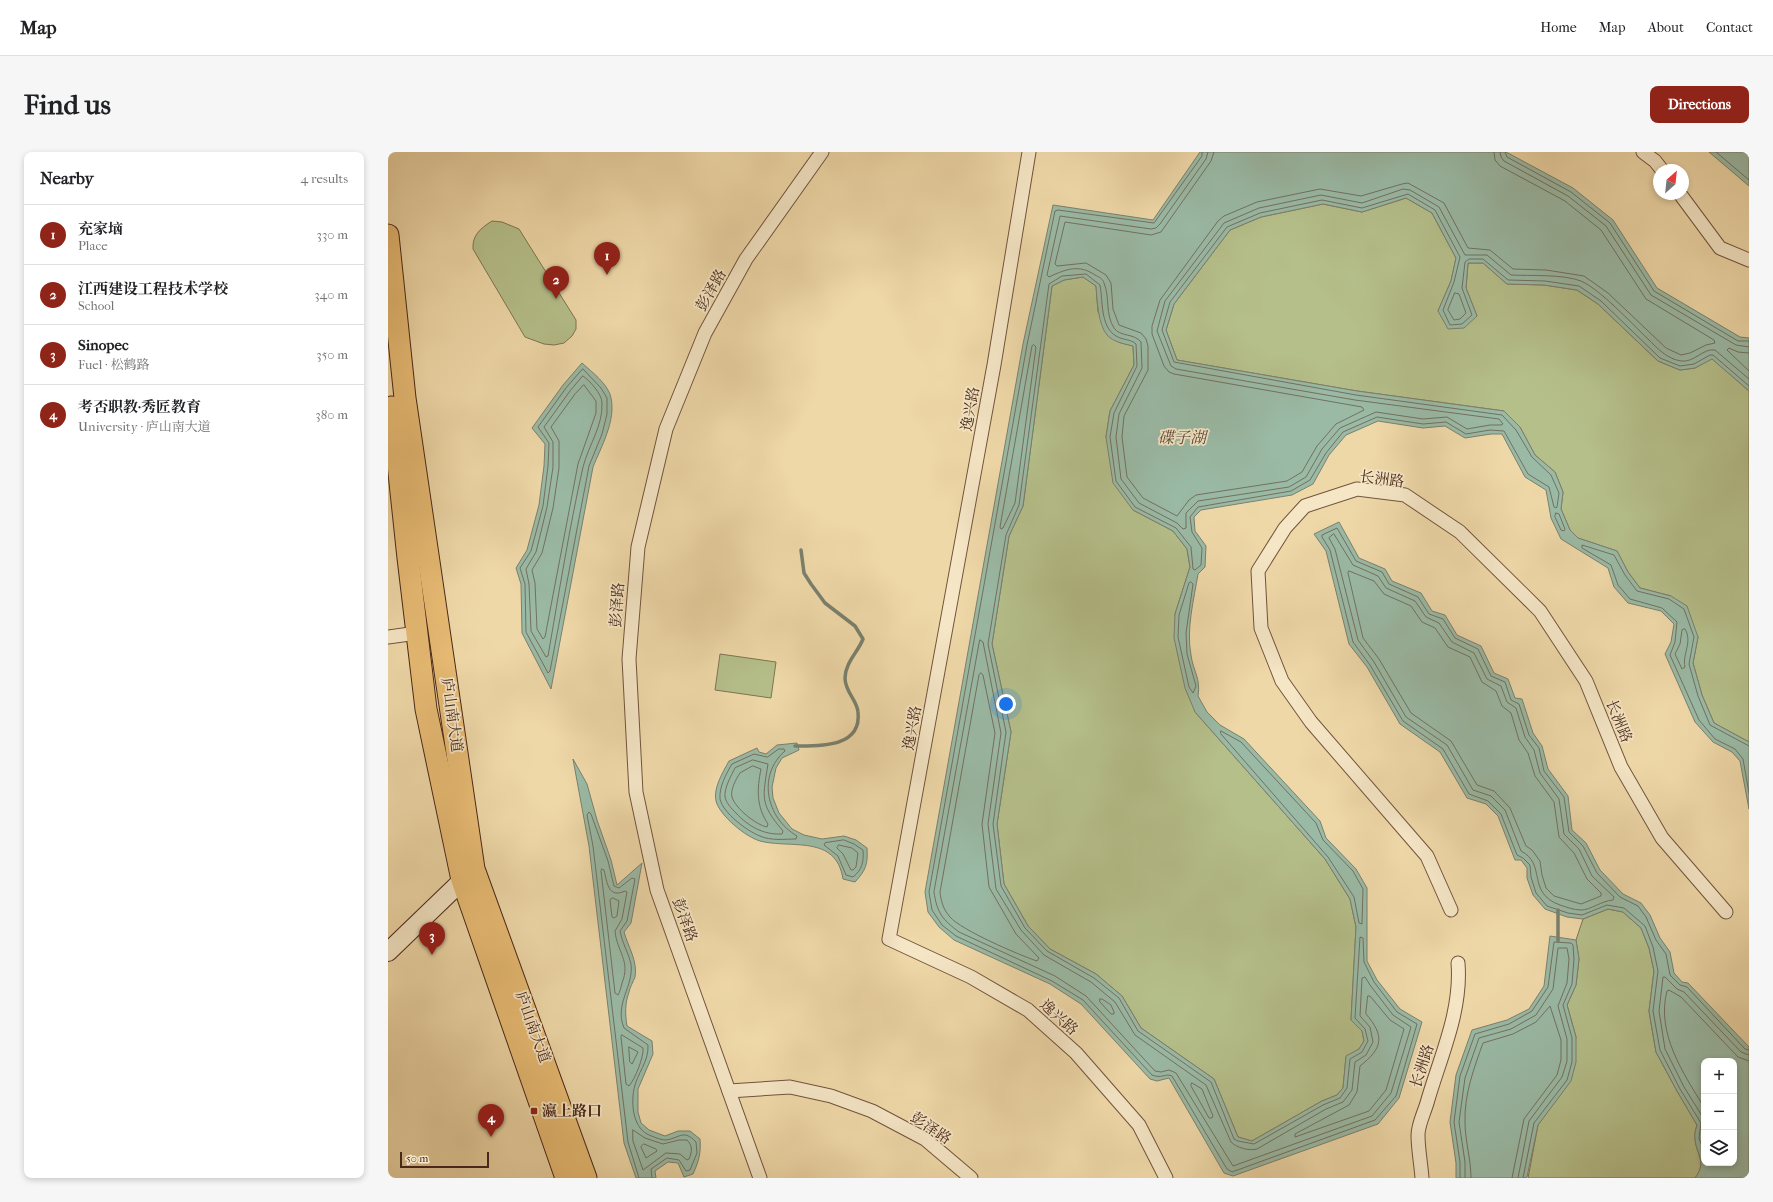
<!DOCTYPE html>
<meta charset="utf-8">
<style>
body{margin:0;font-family:"IM FELL French Canon","Noto Serif SC",serif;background:#f6f6f6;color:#202124}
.controls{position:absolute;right:12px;bottom:12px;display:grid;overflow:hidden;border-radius:8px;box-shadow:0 2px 6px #0003}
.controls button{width:36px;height:36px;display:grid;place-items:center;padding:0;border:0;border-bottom:1px solid #e0e0e0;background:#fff;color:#202124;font:20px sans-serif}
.compass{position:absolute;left:1265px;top:12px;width:36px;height:36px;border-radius:50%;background:#fff;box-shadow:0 2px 6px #0003;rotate:27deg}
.scale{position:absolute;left:12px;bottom:10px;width:89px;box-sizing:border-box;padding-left:4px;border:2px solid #492819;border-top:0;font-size:11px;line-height:14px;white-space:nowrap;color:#492819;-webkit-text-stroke:3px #f5e6c6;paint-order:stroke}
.you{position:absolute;left:618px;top:552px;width:14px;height:14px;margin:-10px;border:3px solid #fff;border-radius:50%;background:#1a73e8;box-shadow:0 0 0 6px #1a73e833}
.badge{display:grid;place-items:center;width:26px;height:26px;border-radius:50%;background:#8f2418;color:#fff;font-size:13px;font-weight:700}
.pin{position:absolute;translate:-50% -33px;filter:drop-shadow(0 1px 2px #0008)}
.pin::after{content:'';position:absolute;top:21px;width:14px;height:12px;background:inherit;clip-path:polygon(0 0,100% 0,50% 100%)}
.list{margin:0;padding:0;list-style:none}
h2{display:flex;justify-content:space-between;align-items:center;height:52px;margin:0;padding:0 16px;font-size:17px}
h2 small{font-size:13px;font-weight:400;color:#757577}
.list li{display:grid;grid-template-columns:26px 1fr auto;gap:12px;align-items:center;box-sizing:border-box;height:60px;padding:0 16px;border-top:1px solid #e0e0e0}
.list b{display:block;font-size:15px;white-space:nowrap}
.list p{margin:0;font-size:13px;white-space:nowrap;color:#757577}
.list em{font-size:13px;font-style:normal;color:#757577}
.icon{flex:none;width:22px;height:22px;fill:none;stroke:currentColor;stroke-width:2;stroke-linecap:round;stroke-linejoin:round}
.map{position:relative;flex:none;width:1361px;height:1026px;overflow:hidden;border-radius:8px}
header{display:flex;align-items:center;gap:24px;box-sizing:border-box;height:56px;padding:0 20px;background:#fff;border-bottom:1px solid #e0e0e0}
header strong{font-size:19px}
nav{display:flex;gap:22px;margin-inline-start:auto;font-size:14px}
.intro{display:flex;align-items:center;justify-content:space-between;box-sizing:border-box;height:96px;padding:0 24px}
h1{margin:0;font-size:28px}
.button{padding:10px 18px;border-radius:8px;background:#8f2418;color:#fff;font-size:14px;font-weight:700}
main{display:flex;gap:24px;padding:0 24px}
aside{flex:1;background:#fff;border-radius:8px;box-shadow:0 2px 6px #0003}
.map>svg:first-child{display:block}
.grass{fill:#b5bf8a;stroke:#7f7452}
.water{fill:#9abaa6;stroke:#7a806e;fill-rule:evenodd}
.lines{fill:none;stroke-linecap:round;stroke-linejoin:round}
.shore{stroke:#727160;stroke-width:1}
.stream{stroke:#7a806e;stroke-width:3.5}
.minor-casing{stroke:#72543d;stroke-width:15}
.secondary-casing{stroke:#492819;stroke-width:20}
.trunk-casing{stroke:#492819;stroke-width:23}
.minor{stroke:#f5e6c6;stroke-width:13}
.secondary{stroke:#f5e6c6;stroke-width:18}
.trunk{stroke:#e8bc74;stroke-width:21}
.poi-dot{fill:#8f2418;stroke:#f5e6c6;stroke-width:1.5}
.labels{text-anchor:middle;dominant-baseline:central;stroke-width:3.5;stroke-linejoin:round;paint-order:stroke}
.street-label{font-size:15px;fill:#492819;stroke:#f5e6c6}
.poi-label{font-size:15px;font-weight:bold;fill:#492819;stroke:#f5e6c6;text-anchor:start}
.water-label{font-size:16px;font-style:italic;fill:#5d4c3c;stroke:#f5e6c6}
</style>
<header>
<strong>Map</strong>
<nav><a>Home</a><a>Map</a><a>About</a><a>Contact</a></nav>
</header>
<div class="intro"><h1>Find us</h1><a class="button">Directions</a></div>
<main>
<aside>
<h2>Nearby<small>4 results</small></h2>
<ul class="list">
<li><span class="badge">1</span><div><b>充家垴</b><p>Place</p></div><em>330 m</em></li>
<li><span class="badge">2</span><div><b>江西建设工程技术学校</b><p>School</p></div><em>340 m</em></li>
<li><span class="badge">3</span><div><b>Sinopec</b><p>Fuel · 松鹤路</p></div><em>350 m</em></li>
<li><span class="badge">4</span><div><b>考否职教·秀匠教育</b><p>University · 庐山南大道</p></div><em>380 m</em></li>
</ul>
</aside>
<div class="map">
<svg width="1361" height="1026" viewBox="0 0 1361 1026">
<rect width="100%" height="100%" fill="#efd8a8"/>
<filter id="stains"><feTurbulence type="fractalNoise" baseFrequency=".005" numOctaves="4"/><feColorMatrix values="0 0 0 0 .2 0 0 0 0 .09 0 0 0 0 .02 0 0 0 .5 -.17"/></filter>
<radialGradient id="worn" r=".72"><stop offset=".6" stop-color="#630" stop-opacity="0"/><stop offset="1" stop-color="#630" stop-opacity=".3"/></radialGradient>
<g class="grass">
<path d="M1018,46l26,15 24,45 -5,23 -13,30 39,5 -11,-28 2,-25h15l24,21 37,1 33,5 21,14 60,57 22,9 15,-2 17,-10 37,33v351l-35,-19 -12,-28 -9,-32 5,-26 -27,-41 -31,-8 -12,-16 -11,-21 -39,-13 -8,-8 -9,-21 2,-17 -8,-20 -20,-17 -15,-28 -16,-16 -147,-20 -180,-31 -11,-30 8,-26 56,-74 31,-13 62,-13 39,8z"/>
<path d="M104,69l10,1 17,7 57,91v9l-4,7 -8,7 -10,2 -10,-1 -19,-7 -52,-88c-1,-14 8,-21 19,-28z"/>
<path d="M695,125l13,9 2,26 20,30 15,4 1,19 -24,46 -4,26 27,73 40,21 14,18 3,18 -15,47 20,98 130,147 25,40 6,28 -5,93 11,11 2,10 -5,8 -13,8 -3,31 -6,7 -15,6 -70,40 -14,-4 -24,-58 -73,-51 -19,-32 -26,-22 -46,-25 -22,-23 -24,-42 -7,-60 14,-92 -19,-88 17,-108 14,-30 29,-220 12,-6z"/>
<path d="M332,502l56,8 -5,36 -56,-8z"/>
<path d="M1220,757l15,3 18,16 8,20 5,23 -5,40 7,41 21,39 20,34c-1,4 -3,9 -2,13 0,14 13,24 0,40h-167l10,-53 14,-20 24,-68 -9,-32 9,-20 3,-26 -3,-19 7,-21z"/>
</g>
<g class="water">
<path d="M812,0h306l67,36 40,32 44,68 83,49 9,1v53l-37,-32 -17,9 -15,2 -22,-9 -60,-57 -21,-14 -33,-5 -37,-1 -24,-21h-15l-2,25 11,28 -13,12 -16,1 -10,-18 13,-30 5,-23 -24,-45 -26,-15 -44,14 -39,-8 -62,13 -31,13 -56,74 -8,26 11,30 180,31 147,20 16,16 15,28 20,17 8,20 -2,17 9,21 8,8 39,13 11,21 12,16 31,8 16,10 11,31 -5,26 9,32 12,28 35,19v67l-9,-48 -8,-9 -19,-10 -18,-20 -30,-68 6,-12 3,-18 -13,-13 -33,-8 -14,-16 -6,-19 -47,-29 -10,-21 -5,-28 -21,-13 -23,-43h-11l-26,4 -20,-12 -22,2 -45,-7 -32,14 -17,20 -16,29 -21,11 -91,15 -7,7 1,14 11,15 -1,21 -7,7c-4,25 -12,55 -7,81 2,16 10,23 7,41l9,16 13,13 24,14 76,82 6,17 30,31 11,19v73l10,19 23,29 22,13 -23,76 -21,26 -145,52 -9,-3 -55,-95 -12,3 -7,-2 -69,-75 -31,-20 -96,-44 -15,-13 -11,-15 -3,-20 98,-548 30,-139 100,15zM695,125l13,9c1,14 2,38 11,49 6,7 18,9 26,11l1,19 -24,46 -4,26 7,46 20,27 40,21 14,18 3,18 -15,47 -1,24 11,50 10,24 130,147 25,40 6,28 -5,93 11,11 2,10 -5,8 -13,7 -3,32 -6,7 -15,6 -70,40 -14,-4 -24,-58 -73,-51 -19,-32 -26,-22 -46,-25 -22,-23 -24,-42 -7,-60 14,-92 -19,-88 17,-108 14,-30 29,-220 12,-6z"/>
<path d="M1321,0h40v34z"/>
<path d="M194,211c10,9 27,22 29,35 5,23 -10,49 -18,69l-42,222 -29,-56 -1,-49 -5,-16 11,-18 12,-45 5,-39 1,-22 -13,-16 31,-43z"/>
<path d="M951,370l20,36 26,11 7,12 29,12 11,18 13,4 12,20 24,11 13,27 14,6 7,19 7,1 11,34 9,13 6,23 20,27 4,34 14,13 14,27 23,24 18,9 9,12 10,23 10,14 4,21 8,9 6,1 61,64v131h-54c13,-16 0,-26 0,-40 -1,-4 1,-9 2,-13l-20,-34 -21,-39 -7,-41 5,-40 -5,-23 -8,-20 -18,-16 -15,-3 -25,10 -16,-2 -22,-8 -12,-14 -6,-17v-10l-6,-8h-6l-17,-44 -12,-12 -19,-6 -27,-46 -40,-28 -33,-57 -18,-23 -23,-93 -12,-17zM1316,909h30v102h-30z"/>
<path d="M409,591l2,7 -17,8 -6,10 -4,19 1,11 6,15 13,16 12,6 18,4 22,-3 12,4 11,8c1,16 -1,22 -12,34l-12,-3c-7,-45 -52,-30 -83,-38 -14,-4 -40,-25 -44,-40 -3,-13 7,-29 13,-40l28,-13 2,4 7,2 11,-9z"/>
<path d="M185,607l14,25 10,36 14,40 6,25 25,-22 -11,60 -7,9c4,14 14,30 11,45 -2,5 -5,10 -6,15 -4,11 -4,22 -2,34l25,15 1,13 -15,35v23l3,11 8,7 16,6 13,-5h12l10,8c1,14 -1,22 -7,35l-9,3 -6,-14 -10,-1 -13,9 1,7h-20l-12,-35 -35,-297z"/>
<path d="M1162,784l26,4 3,19 -3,26 -9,20 9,32v25l-5,19 -33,44 -11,52 -3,1h-68v-15l-6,-41 6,-47 16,-45 35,-10 22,-11 15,-23z"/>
</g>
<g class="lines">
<g class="shore">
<path d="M814,0v4l-48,67 -96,-13 -3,1 -28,134 -98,547 3,18 10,15 14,11 96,45 31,19 69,75c9,4 14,-2 20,1l55,93 5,3 143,-52 21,-24 21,-72 -20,-12 -23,-30 -10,-20 -1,-24 -3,-1 -5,81 10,11 3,12 -6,11 -12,7 -3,29 -7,10 -17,7 -69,39 -16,-3 -4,-2 -23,-57 -73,-51 -19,-33 -25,-20 -47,-27 -22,-23 -24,-42 -8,-62 13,-92 -18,-88 18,-109 13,-30 30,-221 13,-8 24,-2 14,11c3,16 0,41 16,51 6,4 15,3 20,8l1,22 -23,47 -4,24 6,44 19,26 41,21 15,19 2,22 2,1 6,-5 1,-17 -10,-16 -2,-15 8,-10 93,-16 19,-11 16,-27 17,-21 34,-15 46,7 23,-2 20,12 24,-4 14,1 24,43 21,13 5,20 2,1 1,-1 2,-14 -8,-18 -19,-18 -16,-27 -14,-15 -146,-20 -182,-33 -12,-32 8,-28 57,-75 33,-14 62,-13 40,8 46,-14 27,16 25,47 -6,25 -11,28 7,15 12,-1 10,-9 -10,-27 3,-26 4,-3h14l25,21 37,1 34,5 22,15 59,57 20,8 14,-2 16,-9h3l36,31"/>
<path d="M820,0l-2,7 -46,65 -4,4 -5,1 -91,-13 -13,59 2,2c17,-8 30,-13 46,-2 4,2 8,4 9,8 6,14 1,31 10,45 6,9 20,5 27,14l1,26 -23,46 -3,23 5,42 18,24 38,20 6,6 3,-1v-15l12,-12 91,-14 17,-10 16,-28 18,-21 36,-16 47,7 24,-2 20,12 23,-4h11l2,-1 -4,-5 -144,-19 -179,-31 -5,-3 -14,-35 8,-30 59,-78 35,-15 62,-13 41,8 41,-14 7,1 29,17 26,48h22l24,20c19,1 52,-1 70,6 20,9 50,42 67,58 9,9 19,20 33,22 13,2 22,-13 34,-11l34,29"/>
<path d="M826,0l-3,9 -50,71 -10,3 -86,-13 -10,42 2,2 29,-3 20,12 5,8 2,26 6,16 22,8 5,6 2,7v24l-24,46 -2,21 5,40 16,21 34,18 12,-16 7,-5 91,-14 15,-9 15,-26 19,-22 28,-14 -2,-3 -188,-33 -5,-2 -5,-6 -12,-32v-8l8,-26 58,-79 6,-5 33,-14 63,-13 41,7 41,-12 6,-1 36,20 24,45 22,2 23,19 33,1 38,6 24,17 58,55 15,7 9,-2 16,-8 9,-2 -1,-3 -68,-41 -45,-69 -36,-29 -65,-35 -5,-6 -1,-8"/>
<path d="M1112,0l1,5 3,4 64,35 38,30 45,69 85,50 13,2"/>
<path d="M1117,0l2,5 64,35 39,31 44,68 84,50h11"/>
<path d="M1328,0l33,28"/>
<path d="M1067,141l4,1 7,19 -6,6 -6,1 -6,-10z"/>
<path d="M646,193l2,2 -21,156 -12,25 -2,1 -1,-2 32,-181z"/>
<path d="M1361,201l-11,-1 -9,-4 -2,2 22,21"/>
<path d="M195,217l18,19 6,10v16l-5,20 -13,32 -39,205 -2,2 -22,-41 -1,-48 -5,-16 11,-17 12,-45 5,-40 1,-23 -11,-16 28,-39z"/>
<path d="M195,224c7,5 19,18 19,27 1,23 -13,41 -19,64 -14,62 -24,126 -35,189l-2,1 -15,-26 -2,-47 -3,-15 10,-17 11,-45 6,-40v-25l-9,-15 26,-36z"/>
<path d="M196,233l12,16v12l-18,51 -33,173 -2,2 -6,-10 -2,-46 -3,-13 10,-17 11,-45 6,-40v-27l-8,-14 24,-33z"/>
<path d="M1168,361l3,1 6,15 -1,2 -3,-1 -6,-13z"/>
<path d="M946,382l19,31 25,11 8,12 29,13 11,16 13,6 13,19 22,11 13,26 14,7 6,16 9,6 9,29 9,13 6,23 19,26 5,35 15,15 13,27 22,21 -1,3c-12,1 -22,10 -32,10 -7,0 -15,-3 -21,-5 -34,-12 -13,-41 -39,-54l-16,-41 -14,-14 -18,-6 -26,-45 -41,-28 -32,-55 -16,-22 -23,-91 -6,-11z"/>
<path d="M961,419l25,10 10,13 27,12 11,16 13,6 13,19 22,10 12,25 14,9 6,15 9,7 8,27 9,13 7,23 19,26 5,35 15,16 13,26 14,14v3l-20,8 -27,-8 -8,-8 -4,-13 -2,-14 -8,-11 -6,-4 -16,-38 -16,-17 -17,-6 -26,-44 -40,-28 -32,-54 -16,-21 -15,-65z"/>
<path d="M803,430l2,2 -7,49 1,21 9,32 -3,7 -4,-6 -11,-50 1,-22 10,-32z"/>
<path d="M1297,477c8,13 -3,25 0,38l-3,2 -7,-15 5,-10 2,-14z"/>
<path d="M592,488l3,2 18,91 -13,91 8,65 25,41 23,25 47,27 24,20 20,33 71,50 25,57c6,6 18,9 26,7l69,-40 17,-7 9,-12 3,-28 11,-7 7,-13 -3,-15 -10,-11 2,-38 3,-1 5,8 23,30 18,12 -20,66 -19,23 -139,50 -57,-93 -7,-3 -8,2 -6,-1 -69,-75 -31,-20 -96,-44c-17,-13 -22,-19 -25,-40z"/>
<path d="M593,521l2,2 12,58 -13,91 7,63 27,47 23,24 -2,3c-18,-6 -76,-31 -87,-44 -7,-8 -9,-16 -10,-25l39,-217z"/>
<path d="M833,579l20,11 75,81 7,17 30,31 10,18 -1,35 -3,-1 -5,-26 -26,-40 -107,-123z"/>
<path d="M1361,594l-39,-21 -12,-29 -9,-32 5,-27 -10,-28 -15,-10 -32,-8 -12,-16 -11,-20 -32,-10v3l29,17 7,20 12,14 32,9 15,14 -2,20 -5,13 29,65 16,19 20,10 8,10 6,34"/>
<path d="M391,597h5l1,2c-28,24 -19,67 12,85l-1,3c-11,0 -25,2 -36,-3 -13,-5 -37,-23 -40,-37 -1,-12 6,-25 12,-35l22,-10 13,3z"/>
<path d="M365,608l15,4c-5,33 -9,39 15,67l-1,3c-19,1 -34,-8 -46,-21 -4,-4 -10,-10 -11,-16 -1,-9 6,-21 10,-29z"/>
<path d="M365,614l8,3c-4,20 -5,37 7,55l-1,3c-11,-2 -32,-19 -35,-30 -2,-7 4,-18 8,-24z"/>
<path d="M456,688l10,4 9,6c1,12 -1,20 -10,27l-7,-2 -8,-19 -14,-11 1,-2z"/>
<path d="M451,693l13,3 6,5 -2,14 -3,3h-2l-8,-16 -6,-6z"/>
<path d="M214,717l2,1c3,12 4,29 21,21l2,1 -5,27 -7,12c2,21 16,30 7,52 -1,4 -2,9 -4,12l-3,-2 -14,-122z"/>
<path d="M225,746l6,3 -2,15 -3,2 -2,-1 -2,-17z"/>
<path d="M980,844h2l20,24 14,9 -18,61 -17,21 -74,26v-3l54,-29 8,-13 3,-26c23,-18 25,-30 6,-52z"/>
<path d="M712,847h2l9,6 3,7v2h-3l-11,-12z"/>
<path d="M234,883l21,13c1,9 -8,31 -14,38l-3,-2 -5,-47z"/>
<path d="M241,895l9,5 -6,12 -2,-2z"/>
<path d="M804,931l10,6 11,27 -1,2h-3l-18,-32z"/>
<path d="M1316,955c-21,-34 -48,-74 -37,-116l2,-1 12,7 57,60 11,4"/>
<path d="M1316,967l-20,-32 -19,-38 -6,-38 4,-34h2l12,12 7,3 57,60 8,3"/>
<path d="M245,978l12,8 18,6 16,-4h8c6,6 5,12 2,19l-2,1 -7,-6 -14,-1 -23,17 -10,-29z"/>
<path d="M256,992l12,5 1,2 -11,7 -5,-11z"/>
<path d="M1316,1000l-5,-14 2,-15 -21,-34 -20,-39 -7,-39 5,-40 -5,-24 -8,-21 -21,-18 -17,-3 -25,10 -14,-2 -21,-7 -11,-13 -5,-16 -1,-12 -7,-7 -6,-3 -16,-41 -13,-13 -19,-7 -26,-45 -40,-28 -33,-56 -17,-23 -23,-92 -8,-13v-2l15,-7 19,33 26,11 7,12 29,13 11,17 14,5 12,19 23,11 13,27 14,6 6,18 8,4 10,31 10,13 5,23 20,26 5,35 14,14 14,27 23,24 18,9 8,11 10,23 10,14 4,21 10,10 7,2 58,62 4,1"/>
<path d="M251,1026l-11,-36 -35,-296 -6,-31 2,-3 2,2 17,47 6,25 5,2 13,-10 3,1 -8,42 -7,10c2,12 9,23 11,33 3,22 -17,40 -7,64l24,17c1,17 -11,28 -14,44 -3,15 -1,37 13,45 4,2 14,6 18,6 14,-1 18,-12 31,2l1,11 -7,17 -4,1 -7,-11 -12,-2 -16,11 1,9"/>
<path d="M1072,1026v-16l-6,-40 6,-46 15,-42 34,-10 23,-13 16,-24 6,-45 17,1 2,2 1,14 -2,25 -9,21 9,33v24l-5,18 -33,43 -11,55"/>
<path d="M1077,1026v-16l-6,-40 6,-44 14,-40 32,-9 25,-14 17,-26 5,-41h9l2,11 -2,24 -9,23 9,33v22l-5,16 -33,44 -11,57"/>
<path d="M1083,1026c0,-19 -6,-37 -6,-56 -1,-27 9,-54 18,-79l30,-9 23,-12 14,-16 11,34v20l-4,15 -33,44 -12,59"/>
</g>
<g class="stream">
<path d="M407,594c24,0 67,2 63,-34 -1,-12 -13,-20 -13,-34 0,-15 13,-26 18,-39l-8,-13 -30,-23 -14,-19 -7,-11 -3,-23"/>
<path d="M1170,789v-31"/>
</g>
<g class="minor-casing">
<g id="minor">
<path d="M641,0l-35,213 -105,574 82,38 57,33 48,43 63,72 27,53"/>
<path d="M1255,0l12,9 7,9"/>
<path d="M1292,42l40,54 29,12"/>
<path d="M0,485l29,-4"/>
<path d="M1063,758l-24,-54 -116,-134 -29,-41 -21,-53 -3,-57 27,-43 20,-22 52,-17 48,6 55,37 80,79 46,70 35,86 41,71 64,74"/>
<path d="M341,939l61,-4 41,9 41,15 53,28 46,39"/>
<path d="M372,1026l-103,-288 -21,-98 -7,-133 9,-112 28,-118 39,-96 41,-74 76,-107"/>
<path d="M1034,1026c-1,-14 -4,-29 -4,-43 0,-10 6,-22 9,-32 13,-46 35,-91 31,-140"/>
</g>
</g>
<g class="secondary-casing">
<path id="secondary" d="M0,800l83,-80"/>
</g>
<g class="trunk-casing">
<g id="trunk">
<path d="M0,83l17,163 69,471 112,309"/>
<path d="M4,255l16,151 18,151 36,171 104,298"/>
</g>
</g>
<use href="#minor" class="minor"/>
<use href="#secondary" class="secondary"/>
<use href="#trunk" class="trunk"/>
</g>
<rect class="poi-dot" x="142" y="955" width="8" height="8" rx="2"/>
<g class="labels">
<g class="street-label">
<text transform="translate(323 138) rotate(-60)">彭泽路</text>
<text transform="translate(582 257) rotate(-80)">逸兴路</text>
<text transform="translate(994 327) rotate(7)">长洲路</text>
<text transform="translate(229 453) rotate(-86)">彭泽路</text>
<text transform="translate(64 563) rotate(82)">庐山南大道</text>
<text transform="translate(1231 569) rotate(68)">长洲路</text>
<text transform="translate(524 576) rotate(-80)">逸兴路</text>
<text transform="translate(297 768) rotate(70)">彭泽路</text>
<text transform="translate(671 865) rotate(42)">逸兴路</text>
<text transform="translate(145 875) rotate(70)">庐山南大道</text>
<text transform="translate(1034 914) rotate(-72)">长洲路</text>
<text transform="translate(543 976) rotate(34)">彭泽路</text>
</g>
<g class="poi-label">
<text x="154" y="959">瀛上路口</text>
</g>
<g class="water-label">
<text x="794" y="285">碟子湖</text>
</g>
</g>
<rect width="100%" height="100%" filter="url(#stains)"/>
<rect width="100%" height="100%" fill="url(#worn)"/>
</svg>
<div class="controls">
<button>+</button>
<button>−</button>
<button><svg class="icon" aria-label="layers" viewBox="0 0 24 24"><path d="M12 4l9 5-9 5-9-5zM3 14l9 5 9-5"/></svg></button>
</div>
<svg class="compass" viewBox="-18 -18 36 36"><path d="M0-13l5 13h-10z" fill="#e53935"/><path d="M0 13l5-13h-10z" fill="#757577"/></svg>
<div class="scale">50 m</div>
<div class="you"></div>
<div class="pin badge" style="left:219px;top:123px">1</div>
<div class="pin badge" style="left:168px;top:147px">2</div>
<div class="pin badge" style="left:44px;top:803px">3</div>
<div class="pin badge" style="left:103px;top:985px">4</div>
</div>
</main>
